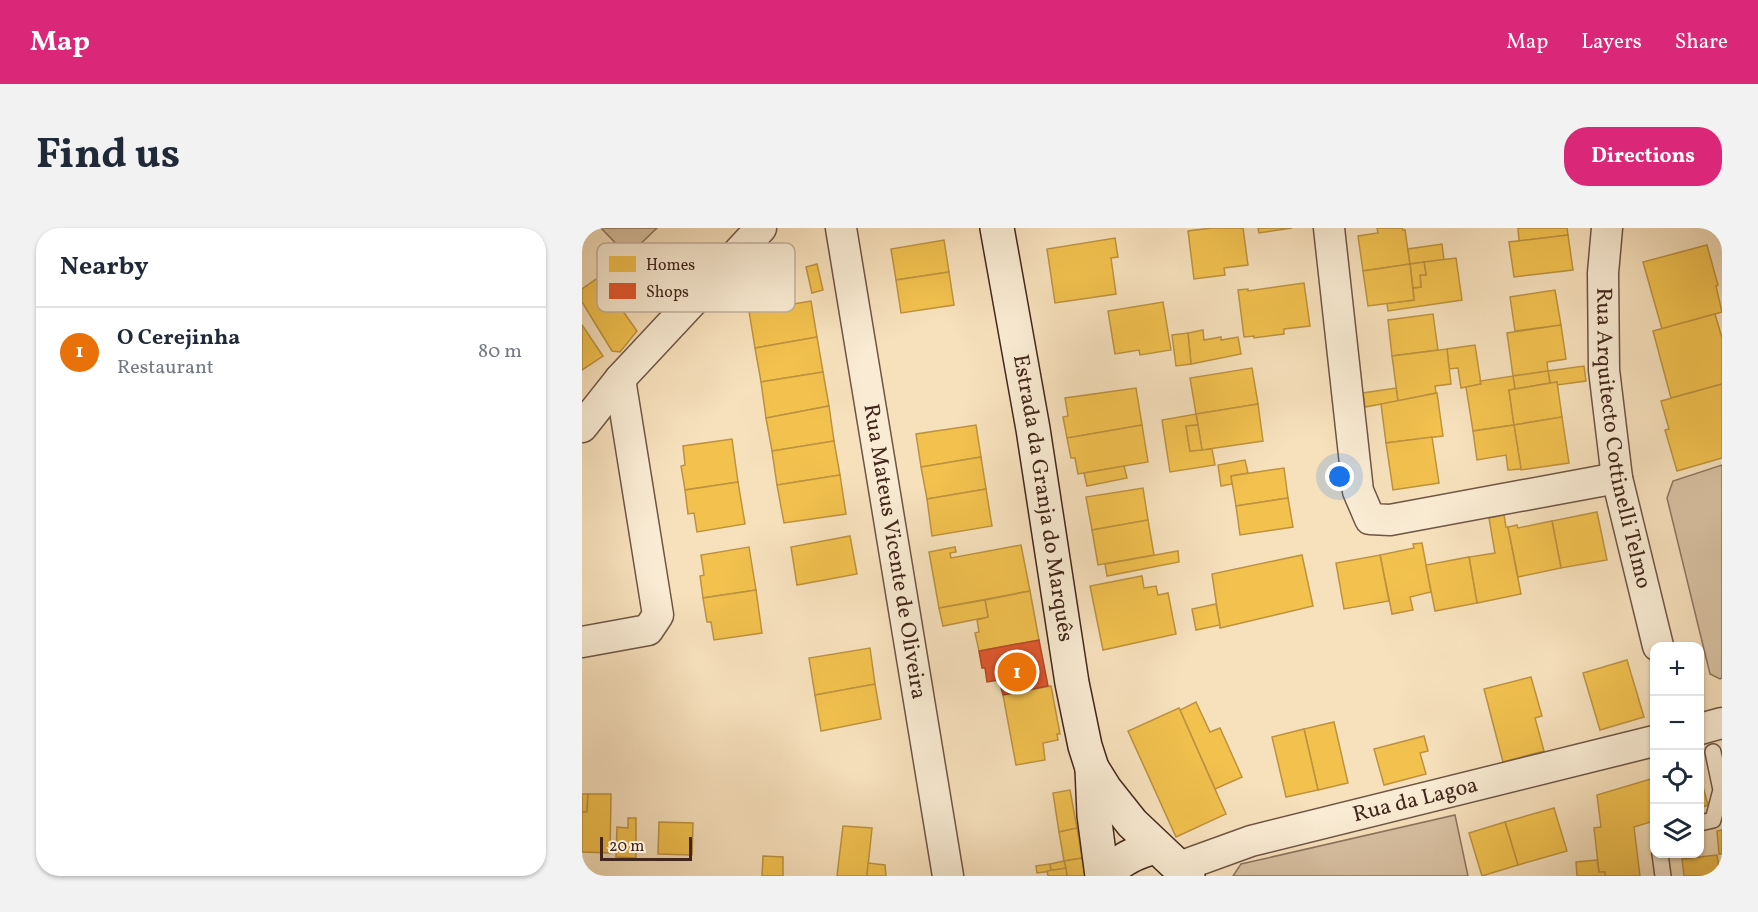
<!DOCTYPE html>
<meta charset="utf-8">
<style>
body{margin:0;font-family:Vollkorn,serif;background:#f2f2f3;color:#1f2937}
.controls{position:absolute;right:18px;bottom:18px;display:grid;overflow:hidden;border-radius:12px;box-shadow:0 2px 4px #0004}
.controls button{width:54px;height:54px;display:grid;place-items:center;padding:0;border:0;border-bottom:2px solid #e0e1e3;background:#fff;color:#1f2937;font:30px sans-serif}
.scale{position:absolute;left:18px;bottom:15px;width:92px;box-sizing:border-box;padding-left:6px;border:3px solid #42261c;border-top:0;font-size:16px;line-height:21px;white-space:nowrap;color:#42261c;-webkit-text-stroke:4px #faecd4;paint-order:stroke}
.you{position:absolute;left:758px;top:249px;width:21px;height:21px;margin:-15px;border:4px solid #fff;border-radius:50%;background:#1a73e8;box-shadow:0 0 0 9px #1a73e833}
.badge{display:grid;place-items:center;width:39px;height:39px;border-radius:50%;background:#db2777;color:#fff;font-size:20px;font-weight:700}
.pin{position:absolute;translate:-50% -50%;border:3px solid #fff;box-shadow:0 2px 6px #0006}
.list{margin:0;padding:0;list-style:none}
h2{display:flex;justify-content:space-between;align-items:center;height:78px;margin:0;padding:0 24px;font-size:26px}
h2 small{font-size:20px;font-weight:400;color:#747a83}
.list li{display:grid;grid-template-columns:39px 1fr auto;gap:18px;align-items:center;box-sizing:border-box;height:90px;padding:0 24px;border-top:2px solid #e0e1e3}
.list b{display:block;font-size:22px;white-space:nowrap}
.list p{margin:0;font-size:20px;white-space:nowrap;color:#747a83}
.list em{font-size:20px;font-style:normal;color:#747a83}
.icon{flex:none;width:33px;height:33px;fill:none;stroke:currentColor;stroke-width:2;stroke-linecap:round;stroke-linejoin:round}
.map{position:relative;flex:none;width:1140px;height:648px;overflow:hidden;border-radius:24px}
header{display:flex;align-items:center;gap:36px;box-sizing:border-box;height:84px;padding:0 30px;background:#db2777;color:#fff}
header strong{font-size:28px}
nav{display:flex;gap:33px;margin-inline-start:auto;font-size:21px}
.intro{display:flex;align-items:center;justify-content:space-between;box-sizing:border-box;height:144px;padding:0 36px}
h1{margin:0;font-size:42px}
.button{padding:15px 27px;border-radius:24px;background:#db2777;color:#fff;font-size:21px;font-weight:700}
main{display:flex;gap:36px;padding:0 36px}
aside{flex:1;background:#fff;border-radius:24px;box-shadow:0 2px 4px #0004}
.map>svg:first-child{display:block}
.green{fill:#d8c1a2;stroke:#8d745f;stroke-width:1.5}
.homes{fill:#f2c14e;stroke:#bd923f;stroke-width:1.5}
.shops{fill:#e4572e;stroke:#b34829;stroke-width:1.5}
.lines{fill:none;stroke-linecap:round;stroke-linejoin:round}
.lane-casing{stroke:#6f5544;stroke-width:18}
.street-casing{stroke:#6f5544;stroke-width:33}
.secondary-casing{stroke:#42261c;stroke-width:36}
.lane{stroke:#faecd4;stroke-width:15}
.street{stroke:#faecd4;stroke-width:30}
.secondary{stroke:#faecd4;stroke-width:33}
.labels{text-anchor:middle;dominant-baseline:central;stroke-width:6;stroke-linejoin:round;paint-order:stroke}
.street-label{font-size:22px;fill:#42261c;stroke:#faecd4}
.key{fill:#faecd4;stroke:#c3b19d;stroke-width:1.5}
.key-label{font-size:16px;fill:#42261c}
</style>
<header>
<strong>Map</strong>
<nav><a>Map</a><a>Layers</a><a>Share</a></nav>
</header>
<div class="intro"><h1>Find us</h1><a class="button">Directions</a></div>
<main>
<aside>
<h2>Nearby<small></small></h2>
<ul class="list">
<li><span class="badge" style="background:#e8710a">1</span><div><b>O Cerejinha</b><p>Restaurant</p></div><em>80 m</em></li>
</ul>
</aside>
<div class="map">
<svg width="1140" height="648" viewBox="0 0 1140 648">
<rect width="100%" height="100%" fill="#f7e1bd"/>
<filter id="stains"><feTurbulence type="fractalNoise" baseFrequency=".00333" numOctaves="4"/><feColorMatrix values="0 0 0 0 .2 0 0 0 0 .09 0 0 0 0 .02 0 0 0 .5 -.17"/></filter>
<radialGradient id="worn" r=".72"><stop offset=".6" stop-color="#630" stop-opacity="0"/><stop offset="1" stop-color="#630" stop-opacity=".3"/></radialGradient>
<g class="green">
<path d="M19,0h56l-29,28z"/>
<path d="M1140,237v213l-2,1 -10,-5 -43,-176 6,-17z"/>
<path d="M873,587l13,61h-235l8,-12z"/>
</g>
<g class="homes">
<path d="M630,0h31l5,37 -24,3 1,7 -31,4 -6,-48z"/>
<path d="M676,0h34l-33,5z"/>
<path d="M795,0h25l1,2h2l5,34 -47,7 -5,-35 20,-3z"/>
<path d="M936,0h49l1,7 -49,6z"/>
<path d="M986,7l5,35 -59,7 -5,-35z"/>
<path d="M533,10l3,19 -7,1 5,36 -61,9 -8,-54z"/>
<path d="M362,12l5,32 -53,8 -5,-31z"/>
<path d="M860,16l2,16 -34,4 -2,-15z"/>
<path d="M1125,17l11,40 -2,1 6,26 -60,17 -19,-67z"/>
<path d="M874,30l6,42 -74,11 -1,-8 27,-3 -1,-12 8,-1 -1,-12h6l-2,-13z"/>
<path d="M842,34l2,13h-6l1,12 -8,1 -3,-24z"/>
<path d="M235,36l6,26 -11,3 -6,-26z"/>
<path d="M828,36l4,36 -46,6 -5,-35z"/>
<path d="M367,44l5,33 -53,8 -5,-33z"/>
<path d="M17,49l38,54 -17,21 -8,-1 -30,-49v-13z"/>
<path d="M722,55l6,43 -26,3v5l-30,4v-2l-10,1 -6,-47 10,-1v2z"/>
<path d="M973,62l6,35 -46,6 -5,-34z"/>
<path d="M229,73l6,36 -62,11 -6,-37z"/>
<path d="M581,74l8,48 -31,5 -1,-5 -24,4 -7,-43z"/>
<path d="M851,86l5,36 -46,6 -4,-36z"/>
<path d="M1133,86l7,24v46l-51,14 -18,-67z"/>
<path d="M0,97l21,31 -21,14z"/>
<path d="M979,97l5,34 -19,3 1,9 -35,5 -6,-43z"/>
<path d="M621,102l1,10 17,-3v3l17,-3 3,17 -50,10 -3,-31z"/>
<path d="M606,105l3,31 -15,2 -4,-31z"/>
<path d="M235,109l6,35 -62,10 -6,-34z"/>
<path d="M893,117l6,39 -20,4 -3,-20 -9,1 -2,-20z"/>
<path d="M865,121l4,35 -16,2 1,7 -38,8 -6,-45z"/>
<path d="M1002,138l2,15 -29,4v-3l-7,1 -2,-12z"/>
<path d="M670,140l6,36 -62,10 -6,-36z"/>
<path d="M966,143l2,12 -35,6 -2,-13z"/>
<path d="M241,144l6,34 -63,12 -5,-36z"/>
<path d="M931,148l2,13 -6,1 5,35 -41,6 -7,-44 15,-3 -1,-3z"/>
<path d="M975,154l5,35 -48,8 -5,-35z"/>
<path d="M1140,156v74l-45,13 -12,-41 4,-1 -8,-28z"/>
<path d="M554,160l6,37 -75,13 -4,-21 5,-1 -3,-18z"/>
<path d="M814,160l2,13 -33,6 -2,-14z"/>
<path d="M855,165l6,43 -57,7 -5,-39z"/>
<path d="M676,176l5,37 -61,9 -6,-36z"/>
<path d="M247,178l5,35 -62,10 -6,-33z"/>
<path d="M614,186l2,11 -12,1 4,25 22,-2 3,16 -45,7 -8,-52z"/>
<path d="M980,189l7,46 -48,7 -7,-45z"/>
<path d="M394,197l5,32 -60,10 -5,-33z"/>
<path d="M560,197l6,37 -70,12 -3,-16h-4l-4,-20z"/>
<path d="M616,197l4,25 -12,1 -4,-25z"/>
<path d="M932,197l7,44 -13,1 -2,-15 -29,5 -4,-29z"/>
<path d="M850,209l7,46 -46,7 -7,-47z"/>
<path d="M150,211l6,43 -53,8 -4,-24 4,-1 -2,-19z"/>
<path d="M252,213l6,34 -63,10 -5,-34z"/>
<path d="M399,229l5,32 -59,10 -6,-32z"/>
<path d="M663,232l3,13 -17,3 1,8 -11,2 -3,-21z"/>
<path d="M542,238l3,12 -40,8 -3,-13z"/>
<path d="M702,240l4,30 -52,8 -5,-30z"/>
<path d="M258,247l6,39 -62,9 -7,-38z"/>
<path d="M156,254l7,42 -48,8 -3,-19 -6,1 -3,-24z"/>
<path d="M561,260l5,32 -56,10 -6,-33z"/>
<path d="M404,261l6,37 -60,10 -5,-37z"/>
<path d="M706,270l5,29 -53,8 -4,-29z"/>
<path d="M1015,284l10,48 -46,8 -9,-47z"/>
<path d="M922,287l2,12h2l13,67 -44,9 -8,-46 26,-4 -6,-35z"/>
<path d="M566,292l6,35 -56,10 -6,-35z"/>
<path d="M970,293l9,47 -43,9 -10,-50 9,-2 1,3z"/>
<path d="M268,308l7,38 -60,11 -6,-38z"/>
<path d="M840,315l9,49 -21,5 3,13 -21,4 -12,-59 34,-7 -1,-4z"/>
<path d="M439,317l9,46 -91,17 -10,-56 26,-5 1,5 -6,1 1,5z"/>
<path d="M167,319l7,43 -53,8 -3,-22 4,-1 -3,-20z"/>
<path d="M596,323l1,11 -72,14 -2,-12z"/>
<path d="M720,327l11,51 -93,22 -8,-54z"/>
<path d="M798,327l9,46 -45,8 -8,-46z"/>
<path d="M887,329l8,46 -42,8 -9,-46z"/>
<path d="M560,348l2,12 12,-2 2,9 10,-2 8,41 -73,16 -13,-64z"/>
<path d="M174,362l6,43 -48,7 -3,-18h-4l-4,-24z"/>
<path d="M448,363l9,49 -60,11 -4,-18 4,-1 -2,-12 11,-3 -3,-17z"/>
<path d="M403,372l3,17 -45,9 -4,-18z"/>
<path d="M634,376l4,21 -24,5 -4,-21z"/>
<path d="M288,420l5,36 -60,11 -6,-37z"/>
<path d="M1045,432l17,57 -44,13 -17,-57z"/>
<path d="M949,449l11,39 -7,2 9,33 -41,11 -19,-73z"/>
<path d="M293,456l6,35 -60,12 -6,-36z"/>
<path d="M469,458l9,48h-3l1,6 -15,3 2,17 -29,5 -13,-70z"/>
<path d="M614,474l14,30 10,-4 22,49 -27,12 -35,-79z"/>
<path d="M597,480l47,106 -50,23 -48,-106z"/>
<path d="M752,494l14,61 -30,7 -14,-61z"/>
<path d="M722,501l14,61 -32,7 -14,-60z"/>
<path d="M842,508l4,15 -8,2 6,21 -42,11 -10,-36z"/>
<path d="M1118,548l8,29 -8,3z"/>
<path d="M1072,550v43l-20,6 6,49h-35v-4h-6l-5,-44 7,-1 -4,-32z"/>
<path d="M488,562l7,38 -18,4 -6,-39z"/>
<path d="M0,566h6l-1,18h-5z"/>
<path d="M6,566h23l-1,59 -28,-1v-40h5z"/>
<path d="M972,580l13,43 -49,14 -13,-43z"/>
<path d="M46,590h8v40l-20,-1 1,-30 11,1z"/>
<path d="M77,594l34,1 -1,32 -34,-1z"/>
<path d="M923,594l13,43 -36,11 -13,-43z"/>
<path d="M261,598l29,2 -5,48h-30z"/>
<path d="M495,600l5,30 -18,3 -5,-29z"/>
<path d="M1140,602v24h-3l-2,-23z"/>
<path d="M1135,627l3,21h-36l-2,-17z"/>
<path d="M181,628l20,1v19h-21z"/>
<path d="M500,630l3,18h-18l-3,-15z"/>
<path d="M1015,632l2,12h6v4h-28l-1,-14z"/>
<path d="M482,633l2,7 -15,3 -1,-7z"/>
<path d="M286,635l17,2 1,11h-19z"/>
<path d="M468,636l1,7 -14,2 -1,-7z"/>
<path d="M484,640l1,8h-19l-1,-5z"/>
</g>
<path class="shops" d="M457,412l9,46 -45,9 -4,-15 -12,2 -2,-14h-3l-3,-17z"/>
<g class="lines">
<g class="lane-casing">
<g id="lane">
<path d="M1118,595l13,-3 8,-30 -8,-38"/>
<path d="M1078,626l3,22"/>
</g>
</g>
<g class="street-casing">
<g id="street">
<path id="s1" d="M259,0l107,648"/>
<path d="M747,0l29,263 12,28 20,1 227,-42"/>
<path id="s2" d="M1025,0l-4,45 1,97 13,108 41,168"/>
<path d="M0,199l38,-48 141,-151"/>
<path d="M0,414l66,-12 10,-15 -38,-236"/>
<path d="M1118,501l22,-6"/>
<path id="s3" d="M597,639l72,-26 403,-100"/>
</g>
</g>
<g class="secondary-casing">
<g id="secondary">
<path id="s4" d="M415,0l36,201 39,254 13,63 7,22 13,21 27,34 56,53"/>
<path d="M510,540l2,47 8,61"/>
<path d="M522,648c16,-16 31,-24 52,-29"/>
</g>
</g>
<use href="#lane" class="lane"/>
<use href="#street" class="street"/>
<use href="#secondary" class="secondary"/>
</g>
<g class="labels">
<g class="street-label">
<text stroke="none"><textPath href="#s2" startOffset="212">Rua Arquitecto Cottinelli Telmo</textPath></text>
<text stroke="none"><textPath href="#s4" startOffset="274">Estrada da Granja do Marquês</textPath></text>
<text stroke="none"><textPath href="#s1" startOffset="328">Rua Mateus Vicente de Oliveira</textPath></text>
<text stroke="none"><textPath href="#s3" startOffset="246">Rua da Lagoa</textPath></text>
</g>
</g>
<rect x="15" y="15" width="198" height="69" rx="9" class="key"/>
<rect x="27" y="28" width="27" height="16" fill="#f2c14e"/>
<rect x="27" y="55" width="27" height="16" fill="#e4572e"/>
<g class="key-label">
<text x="64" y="42">Homes</text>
<text x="64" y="69">Shops</text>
</g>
<rect width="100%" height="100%" filter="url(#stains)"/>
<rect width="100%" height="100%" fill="url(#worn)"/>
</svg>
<div class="controls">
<button>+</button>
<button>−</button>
<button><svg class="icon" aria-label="locate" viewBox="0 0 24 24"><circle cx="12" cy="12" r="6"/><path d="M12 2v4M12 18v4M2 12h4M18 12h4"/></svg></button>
<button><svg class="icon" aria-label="layers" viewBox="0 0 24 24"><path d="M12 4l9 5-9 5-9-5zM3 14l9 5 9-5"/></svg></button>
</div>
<div class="scale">20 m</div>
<div class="you"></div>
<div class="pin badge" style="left:435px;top:444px;background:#e8710a">1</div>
</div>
</main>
